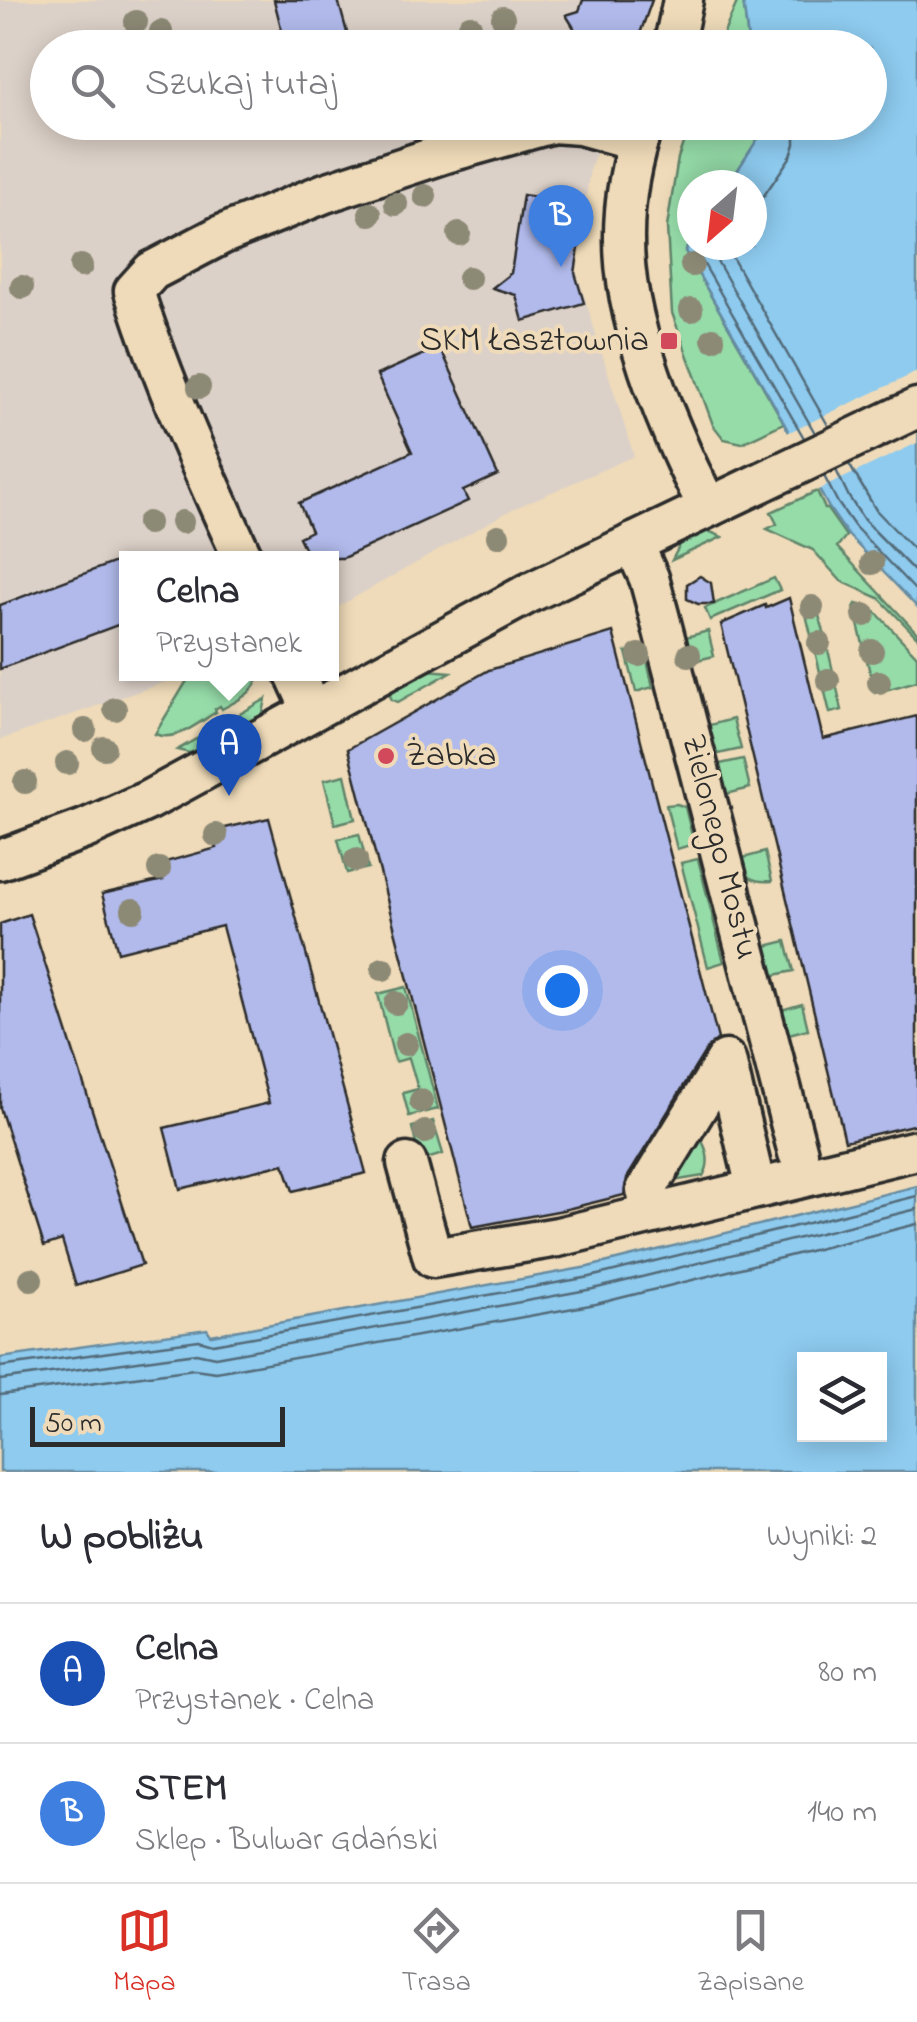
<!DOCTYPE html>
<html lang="pl">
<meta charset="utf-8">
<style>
body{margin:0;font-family:"Indie Flower",sans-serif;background:#f2f2f3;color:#2b2b33}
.controls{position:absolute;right:30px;bottom:30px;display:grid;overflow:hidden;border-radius:0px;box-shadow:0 5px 25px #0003}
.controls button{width:90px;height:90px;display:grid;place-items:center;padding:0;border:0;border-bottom:2px solid #e1e1e2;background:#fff;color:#2b2b33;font:50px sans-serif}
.compass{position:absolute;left:677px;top:170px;width:90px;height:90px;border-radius:50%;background:#fff;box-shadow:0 5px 25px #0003;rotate:208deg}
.scale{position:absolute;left:30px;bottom:25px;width:255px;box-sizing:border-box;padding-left:10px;border:5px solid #2b2b2b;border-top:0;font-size:28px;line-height:35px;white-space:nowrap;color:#2b2b2b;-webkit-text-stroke:8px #efdbb9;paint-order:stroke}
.you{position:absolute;left:562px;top:990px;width:35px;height:35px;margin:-25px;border:8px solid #fff;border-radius:50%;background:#1a73e8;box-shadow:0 0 0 15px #1a73e833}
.badge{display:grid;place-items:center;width:65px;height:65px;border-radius:50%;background:#d93025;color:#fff;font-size:32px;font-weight:700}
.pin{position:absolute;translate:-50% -82px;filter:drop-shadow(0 2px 5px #0008)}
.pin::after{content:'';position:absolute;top:52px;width:35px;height:30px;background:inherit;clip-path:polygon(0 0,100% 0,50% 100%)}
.popup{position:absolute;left:119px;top:551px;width:220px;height:130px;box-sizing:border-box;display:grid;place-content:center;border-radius:0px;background:#fff;filter:drop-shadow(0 2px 8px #0005);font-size:32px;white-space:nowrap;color:#7c7c81}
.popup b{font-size:38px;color:#2b2b33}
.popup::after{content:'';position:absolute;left:50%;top:100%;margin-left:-20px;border:20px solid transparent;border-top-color:#fff}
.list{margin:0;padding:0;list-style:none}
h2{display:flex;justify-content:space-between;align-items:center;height:130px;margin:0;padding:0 40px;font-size:42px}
h2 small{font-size:32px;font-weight:400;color:#7c7c81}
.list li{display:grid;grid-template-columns:65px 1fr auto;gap:30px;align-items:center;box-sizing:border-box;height:140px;padding:0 40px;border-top:2px solid #e1e1e2}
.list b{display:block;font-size:38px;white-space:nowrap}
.list p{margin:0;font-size:32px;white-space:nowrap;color:#7c7c81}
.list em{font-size:32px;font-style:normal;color:#7c7c81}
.icon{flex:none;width:55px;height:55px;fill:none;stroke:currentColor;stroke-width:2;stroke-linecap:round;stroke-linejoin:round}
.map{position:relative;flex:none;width:917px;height:1472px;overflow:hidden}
.search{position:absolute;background:#fff;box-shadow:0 5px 25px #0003;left:30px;right:30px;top:30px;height:110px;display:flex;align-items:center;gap:25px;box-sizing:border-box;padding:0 35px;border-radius:55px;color:#7c7c81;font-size:38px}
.sheet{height:410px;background:#fff}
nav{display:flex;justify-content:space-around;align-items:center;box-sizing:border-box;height:140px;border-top:2px solid #e1e1e2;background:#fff;font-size:28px;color:#7c7c81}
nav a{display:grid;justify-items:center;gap:5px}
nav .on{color:#d93025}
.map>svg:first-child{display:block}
.built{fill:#dcd1c8}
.green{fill:#96dca9;stroke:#60846a;stroke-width:2.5}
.water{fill:#8ecbef;stroke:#668ba1;stroke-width:2.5;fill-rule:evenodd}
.pier{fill:#efdbb9}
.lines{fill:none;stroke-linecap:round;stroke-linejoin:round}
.shore{stroke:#536b79;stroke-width:2.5}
.building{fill:#b1baeb;stroke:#2b2b2b;stroke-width:2.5}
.minor-casing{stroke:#2b2b2b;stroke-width:45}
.minor{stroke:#efdbb9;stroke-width:38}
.tree{fill:#8c8975}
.poi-dot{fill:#d1495b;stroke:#efdbb9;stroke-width:4}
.labels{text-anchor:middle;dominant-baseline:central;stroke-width:8;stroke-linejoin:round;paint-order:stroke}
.poi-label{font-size:35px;fill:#2b2b2b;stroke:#efdbb9;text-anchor:end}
.street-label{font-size:35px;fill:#2b2b2b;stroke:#efdbb9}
</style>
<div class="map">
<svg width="917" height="1472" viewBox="0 0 917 1472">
<rect width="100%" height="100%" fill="#efdbb9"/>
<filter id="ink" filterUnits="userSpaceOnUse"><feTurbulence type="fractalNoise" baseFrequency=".01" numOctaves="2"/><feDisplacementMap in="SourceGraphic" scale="20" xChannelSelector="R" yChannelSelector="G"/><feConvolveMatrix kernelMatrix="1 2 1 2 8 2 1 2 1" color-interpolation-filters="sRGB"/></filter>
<g filter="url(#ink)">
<path class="built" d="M0,0h650l-15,47 -587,1v74l560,1 -18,45 -13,105 57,183 -123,54 -179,100v-52h-206v116h62l-188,66z"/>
<g class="green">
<path d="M738,0h5l6,47h-31z"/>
<path d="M690,123h67l1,17 -30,45h-36v55l-7,11 99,172 -42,20 -18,-4 -11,-14 -41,-112 -5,-86 11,-69z"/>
<path d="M817,491l8,18h2l19,27 -9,11 80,86v4l-38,-39 -38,-17 -28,-31 -46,-21 10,-5 -6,-12z"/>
<path d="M706,530l16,7 -50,23 10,-19z"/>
<path d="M774,578l6,12 -70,30 -5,-12z"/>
<path d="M814,600l9,28 19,82 -12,3 -27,-111z"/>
<path d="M856,604l16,4 45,48v25l-42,12 -21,-85z"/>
<path d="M708,631l6,25 -29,7 -6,-24z"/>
<path d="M644,648l9,39 -17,5 -10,-40z"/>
<path d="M426,670l25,2 -53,30 -6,-2 -4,-9z"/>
<path d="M191,674h68c-3,19 -21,26 -37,35l-2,-3 -5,3 1,3c-17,10 -40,31 -61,22z"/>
<path d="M266,699l-3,14 -4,5 -65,36 -17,-4z"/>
<path d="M733,719l8,30 -32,7 -7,-29z"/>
<path d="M743,759l7,29 -31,8 -8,-30z"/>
<path d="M345,775l10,44 -20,5 -11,-44z"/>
<path d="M677,804l8,3 9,37 -17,5 -11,-44z"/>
<path d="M359,834l9,34 -21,5 -9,-34z"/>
<path d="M765,852l7,29c-20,2 -27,-5 -36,-21z"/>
<path d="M698,859l26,103 -16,5 -27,-104z"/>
<path d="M786,941l8,30 -29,6 -7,-29z"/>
<path d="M406,987l32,122 -29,7 -6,-23 15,-4 -9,-31 -14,4 -17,-68z"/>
<path d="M802,1004l6,25 -27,7 -7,-24z"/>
<path d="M433,1121l10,33 -23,7 -8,-34z"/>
<path d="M700,1137c7,12 11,27 3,39l-30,5 -2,-2z"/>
</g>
<g class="water">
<path d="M743,0h174v607l-70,-73 -18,-26 -54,-102 -90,-155 7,-11v5h60v-60h-24l29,-45v-17l113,-1v-74l-121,-1z"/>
<path d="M917,1186v286h-917v-114l207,-29 4,6 377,-68zM804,1360h76v74h-76z"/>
</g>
<path class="pier" d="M917,372v71l-101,48 -31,-57z"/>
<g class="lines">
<g class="shore">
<path d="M752,213l39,-57 4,-12v-22"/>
<path d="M701,245l-3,9 106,184"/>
<path d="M714,245l-1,9 102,179"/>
<path d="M729,245v7l100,175"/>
<path d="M849,464l27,46 41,43"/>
<path d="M836,470l13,27 15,23 53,54"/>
<path d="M824,476l14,27 17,24 62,65"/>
<path d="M0,1367l199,-27 14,4 377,-67 327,-81"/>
<path d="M0,1380l196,-27 19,4 378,-68 324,-80"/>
<path d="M0,1395l194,-26 22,3 380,-68 321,-80"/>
</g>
</g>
<g class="building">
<path d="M274,0h64l13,47h-65z"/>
<path d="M583,0h69l-17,48h-68l7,-20 -8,-13 13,-4z"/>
<path d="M523,195l63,9 -11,69 9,30 -61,18 -7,-26 -24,-7 19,-15z"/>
<path d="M440,347l58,128 -35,16 5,10 -125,57h-34l-10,-21 12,-6 -12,-28 113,-51 -35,-77z"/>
<path d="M115,562l11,32v28l-126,47v-64z"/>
<path d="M700,576l11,7 3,21h-16l-11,-5v-15z"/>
<path d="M789,598l34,141 94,-23v408l-72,17 -124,-517 44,-19 1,3z"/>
<path d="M613,632l105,407 -11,9 -80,130 -3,17 -61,15 -91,17 -124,-478 141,-79z"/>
<path d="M269,818l97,355 -73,18 -9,-27 -104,25 -16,-61 105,-25 -47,-177 -104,26 -16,-58 61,-14 -5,-16 59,-16 -5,-17z"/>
<path d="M29,914l113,351 -66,21 -14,-46 -18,6 -44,-138v-184z"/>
</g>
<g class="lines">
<g class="minor-casing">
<g id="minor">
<path d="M673,48l10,-48"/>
<path d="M644,122c-36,106 -20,186 19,287 14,34 27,66 46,98"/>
<path d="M633,543l16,35 10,37 139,538"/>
<path d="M243,558c-40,-87 -80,-175 -109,-267l18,-20 69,-36 104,-42 121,-40 107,-30 27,2 58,16"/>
<path d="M295,674l17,37"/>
<path d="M0,860l85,-31 64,-29 380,-207 388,-185"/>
<path d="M407,1163l26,95 125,-21 359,-87"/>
<path d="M652,1213l-6,-23 80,-130 30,128"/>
</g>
</g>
<use href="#minor" class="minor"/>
</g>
<g class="tree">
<circle cx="503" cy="18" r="12"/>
<circle cx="136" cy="22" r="12"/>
<circle cx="470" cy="26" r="12"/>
<circle cx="161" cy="32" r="12"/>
<circle cx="425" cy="196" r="12"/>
<circle cx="396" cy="204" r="12"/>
<circle cx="370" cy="214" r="12"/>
<circle cx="459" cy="234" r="12"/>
<circle cx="692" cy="265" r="12"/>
<circle cx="81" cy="266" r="12"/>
<circle cx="469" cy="278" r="12"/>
<circle cx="22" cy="287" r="12"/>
<circle cx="691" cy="310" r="12"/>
<circle cx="713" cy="339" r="12"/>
<circle cx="199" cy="387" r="12"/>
<circle cx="182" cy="522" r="12"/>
<circle cx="148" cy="523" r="12"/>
<circle cx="498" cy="536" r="12"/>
<circle cx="872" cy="563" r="12"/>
<circle cx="812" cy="607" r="12"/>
<circle cx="864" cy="615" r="12"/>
<circle cx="819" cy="643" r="12"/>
<circle cx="872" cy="651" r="12"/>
<circle cx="639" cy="655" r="12"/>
<circle cx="689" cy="655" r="12"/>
<circle cx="828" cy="680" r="12"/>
<circle cx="879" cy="682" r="12"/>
<circle cx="115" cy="709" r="12"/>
<circle cx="85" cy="730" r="12"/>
<circle cx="104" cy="748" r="12"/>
<circle cx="67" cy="763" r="12"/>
<circle cx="25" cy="782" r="12"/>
<circle cx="216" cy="835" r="12"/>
<circle cx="356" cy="860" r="12"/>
<circle cx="159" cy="869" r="12"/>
<circle cx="133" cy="910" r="12"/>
<circle cx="383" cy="969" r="12"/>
<circle cx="396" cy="1003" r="12"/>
<circle cx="406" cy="1044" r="12"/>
<circle cx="421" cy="1101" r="12"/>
<circle cx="425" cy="1132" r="12"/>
<circle cx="31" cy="1279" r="12"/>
</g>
</g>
<g class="poi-dot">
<rect x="659" y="331" width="20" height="20" rx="5"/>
<circle cx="386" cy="756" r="10"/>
</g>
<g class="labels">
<g class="poi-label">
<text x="649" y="341">SKM Łasztownia</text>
<text x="406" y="756" text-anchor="start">Żabka</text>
</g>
<g class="street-label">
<text transform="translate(719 847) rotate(76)">Zielonego Mostu</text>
</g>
</g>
</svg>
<div class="controls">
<button><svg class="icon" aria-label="layers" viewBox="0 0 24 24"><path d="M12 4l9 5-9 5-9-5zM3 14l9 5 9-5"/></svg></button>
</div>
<svg class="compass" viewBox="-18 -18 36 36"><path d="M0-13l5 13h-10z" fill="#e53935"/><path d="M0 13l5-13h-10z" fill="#7c7c81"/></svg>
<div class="scale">50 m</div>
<div class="you"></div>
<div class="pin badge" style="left:229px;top:796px;background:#1a4fb4">A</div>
<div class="popup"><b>Celna</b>Przystanek</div>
<div class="pin badge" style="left:561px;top:267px;background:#3f7fe0">B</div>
<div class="search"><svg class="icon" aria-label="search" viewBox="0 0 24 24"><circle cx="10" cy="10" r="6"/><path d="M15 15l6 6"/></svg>Szukaj tutaj</div>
</div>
<section class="sheet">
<h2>W pobliżu<small>Wyniki: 2</small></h2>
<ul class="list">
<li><span class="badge" style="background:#1a4fb4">A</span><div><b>Celna</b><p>Przystanek · Celna</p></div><em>80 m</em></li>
<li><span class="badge" style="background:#3f7fe0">B</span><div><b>STEM</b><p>Sklep · Bulwar Gdański</p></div><em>140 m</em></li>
</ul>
</section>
<nav>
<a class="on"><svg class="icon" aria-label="map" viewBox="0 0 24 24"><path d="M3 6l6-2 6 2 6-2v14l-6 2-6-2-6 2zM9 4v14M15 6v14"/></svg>Mapa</a>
<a><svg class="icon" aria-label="directions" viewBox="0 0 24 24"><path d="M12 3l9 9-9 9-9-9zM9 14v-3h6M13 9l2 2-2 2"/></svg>Trasa</a>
<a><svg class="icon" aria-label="saved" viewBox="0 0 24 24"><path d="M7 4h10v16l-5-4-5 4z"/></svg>Zapisane</a>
</nav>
